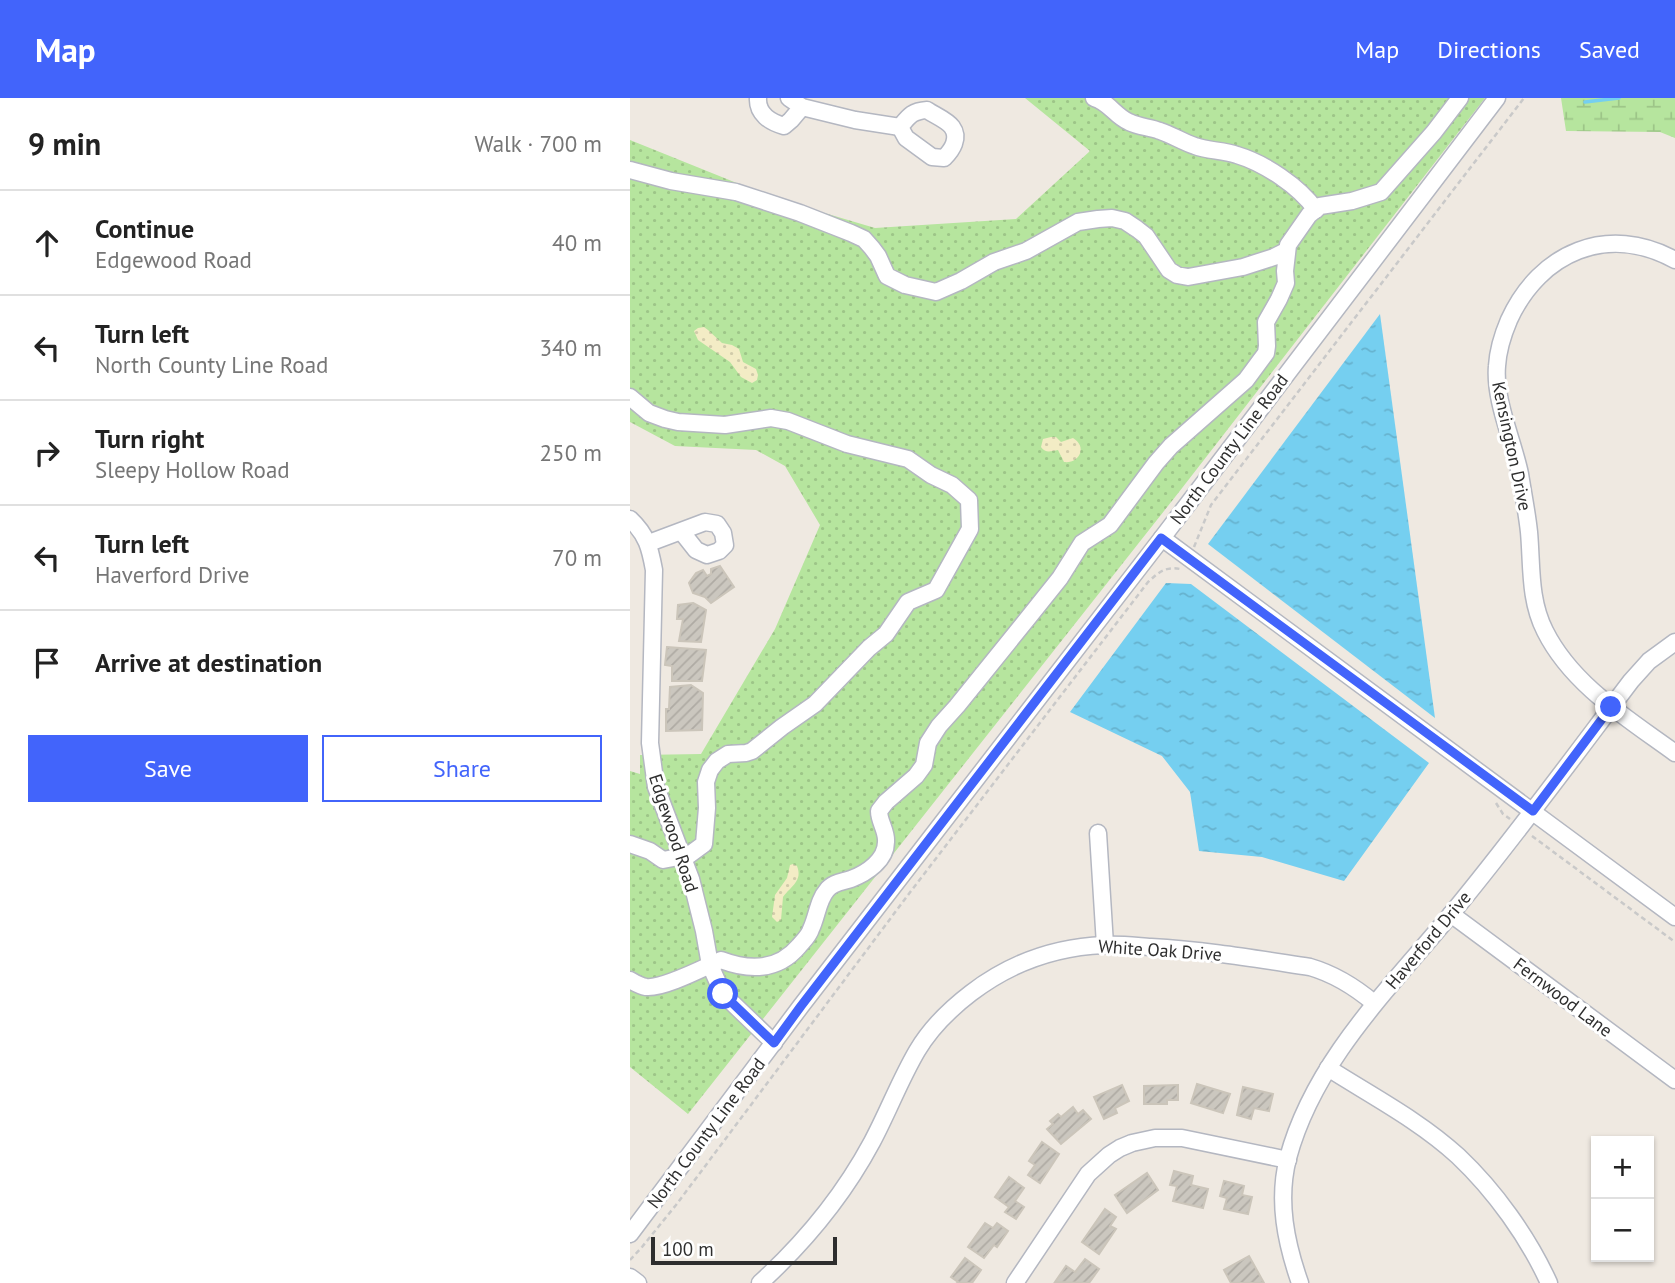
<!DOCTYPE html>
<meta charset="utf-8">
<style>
body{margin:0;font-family:"PT Sans",sans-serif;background:#f2f2f2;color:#222}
.controls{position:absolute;right:21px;bottom:21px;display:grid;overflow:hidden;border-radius:0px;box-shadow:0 2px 5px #0004}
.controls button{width:63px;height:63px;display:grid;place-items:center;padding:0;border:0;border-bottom:2px solid #e0e0e0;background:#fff;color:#222;font:35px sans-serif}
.scale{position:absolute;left:21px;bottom:18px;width:186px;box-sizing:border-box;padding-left:7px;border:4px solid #2e2e2e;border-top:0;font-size:19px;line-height:24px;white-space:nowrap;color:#2e2e2e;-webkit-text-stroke:5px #fff;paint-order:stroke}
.stop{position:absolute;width:21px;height:21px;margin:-16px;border:5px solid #4264fb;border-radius:50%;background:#fff}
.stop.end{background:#4264fb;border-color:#fff;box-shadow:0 2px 7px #0008}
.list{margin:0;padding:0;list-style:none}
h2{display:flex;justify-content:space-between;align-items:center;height:91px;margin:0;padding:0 28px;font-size:30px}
h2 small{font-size:23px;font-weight:400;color:#767676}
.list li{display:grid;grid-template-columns:46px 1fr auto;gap:21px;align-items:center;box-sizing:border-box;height:105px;padding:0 28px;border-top:2px solid #e0e0e0}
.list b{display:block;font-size:26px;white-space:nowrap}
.list p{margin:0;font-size:23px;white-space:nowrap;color:#767676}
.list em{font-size:23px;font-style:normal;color:#767676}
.actions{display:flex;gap:14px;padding:21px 28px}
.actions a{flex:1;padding:16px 0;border:2px solid #4264fb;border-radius:0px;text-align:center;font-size:24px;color:#4264fb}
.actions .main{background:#4264fb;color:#fff}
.icon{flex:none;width:38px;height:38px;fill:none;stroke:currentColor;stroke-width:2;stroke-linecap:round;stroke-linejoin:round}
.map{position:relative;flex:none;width:1045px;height:1185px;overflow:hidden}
header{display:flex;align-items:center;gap:42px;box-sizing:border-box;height:98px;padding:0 35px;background:#4264fb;color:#fff}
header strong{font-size:33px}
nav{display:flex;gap:38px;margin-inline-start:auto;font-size:24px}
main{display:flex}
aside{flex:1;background:#fff}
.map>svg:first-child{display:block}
.grass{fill:url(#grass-dots)}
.wetland{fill:url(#wetland-marsh)}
.sand{fill:url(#sand-dots)}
.water{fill:url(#water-ripples)}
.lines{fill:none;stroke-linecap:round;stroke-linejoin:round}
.stream{stroke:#75cff0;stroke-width:3.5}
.building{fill:url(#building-hatch);stroke:#cbc5ba;stroke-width:2}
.minor-casing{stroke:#b4b7c1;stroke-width:19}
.path{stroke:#c9c9c9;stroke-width:2.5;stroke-dasharray:5 3.5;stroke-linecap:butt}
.minor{stroke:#fff;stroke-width:16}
.route{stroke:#4264fb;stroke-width:9}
.labels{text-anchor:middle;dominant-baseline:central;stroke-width:6;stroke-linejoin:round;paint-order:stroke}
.street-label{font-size:18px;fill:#2e2e2e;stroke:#fff}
</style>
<header>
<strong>Map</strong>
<nav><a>Map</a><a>Directions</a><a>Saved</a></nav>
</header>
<main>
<aside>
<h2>9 min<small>Walk · 700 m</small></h2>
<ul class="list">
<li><svg class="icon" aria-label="ahead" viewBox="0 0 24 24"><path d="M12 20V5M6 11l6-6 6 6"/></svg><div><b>Continue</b><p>Edgewood Road</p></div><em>40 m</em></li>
<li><svg class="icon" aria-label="left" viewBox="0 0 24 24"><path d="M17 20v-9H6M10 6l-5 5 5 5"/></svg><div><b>Turn left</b><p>North County Line Road</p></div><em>340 m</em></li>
<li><svg class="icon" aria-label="right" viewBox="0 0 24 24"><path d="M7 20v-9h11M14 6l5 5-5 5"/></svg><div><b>Turn right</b><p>Sleepy Hollow Road</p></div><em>250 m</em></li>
<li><svg class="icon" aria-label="left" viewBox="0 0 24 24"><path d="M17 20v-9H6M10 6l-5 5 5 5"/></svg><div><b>Turn left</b><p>Haverford Drive</p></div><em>70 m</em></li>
<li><svg class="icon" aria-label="arrive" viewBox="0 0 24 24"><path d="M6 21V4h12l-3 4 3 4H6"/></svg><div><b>Arrive at destination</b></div></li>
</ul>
<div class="actions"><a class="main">Save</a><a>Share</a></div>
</aside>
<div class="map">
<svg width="1045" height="1185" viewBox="0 0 1045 1185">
<defs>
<pattern id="grass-dots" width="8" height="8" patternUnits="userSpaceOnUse" patternTransform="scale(1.75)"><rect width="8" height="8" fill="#b6e59e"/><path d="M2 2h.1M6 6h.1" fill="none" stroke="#9dc588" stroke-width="1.8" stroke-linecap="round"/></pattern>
<pattern id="wetland-marsh" width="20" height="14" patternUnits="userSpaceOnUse" patternTransform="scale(1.75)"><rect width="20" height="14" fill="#b6e59e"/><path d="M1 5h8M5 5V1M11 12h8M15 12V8" fill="none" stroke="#9dc588"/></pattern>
<pattern id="sand-dots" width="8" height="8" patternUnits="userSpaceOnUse" patternTransform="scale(1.75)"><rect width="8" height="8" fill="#f3ecc5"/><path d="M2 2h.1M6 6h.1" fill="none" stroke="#d1cbaa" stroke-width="1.8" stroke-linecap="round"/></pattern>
<pattern id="water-ripples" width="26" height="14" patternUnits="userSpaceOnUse" patternTransform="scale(1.75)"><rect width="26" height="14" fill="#75cff0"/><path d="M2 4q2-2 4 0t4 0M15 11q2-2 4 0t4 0" fill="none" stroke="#66b2ce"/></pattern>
<pattern id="building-hatch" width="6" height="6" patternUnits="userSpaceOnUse" patternTransform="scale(1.75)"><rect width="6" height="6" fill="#cbc7bf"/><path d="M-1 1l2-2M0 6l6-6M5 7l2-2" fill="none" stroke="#afaba4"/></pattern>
</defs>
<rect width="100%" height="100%" fill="#efe9e1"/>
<path class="grass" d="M395,0h460l-306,394 -491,622 -58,-47v-296l10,3v-19l61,-1 74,-125 45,-104 -35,-59 -29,-16 -81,-4 -45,-24v-282l144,58 101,30 141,-9 74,-68z"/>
<path class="wetland" d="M931,0h114v40l-15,-6 -94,-1z"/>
<g class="sand">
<path d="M74,229l4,3 14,13 10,2 7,4 4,13 13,7 2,6 -1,5 -5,3 -11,-6 -11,-15 -32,-22 -4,-9 4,-3z"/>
<path d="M421,339h5l5,5 12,-4c15,9 6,26 -9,24l-6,-12c-7,1 -12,4 -17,-3l2,-8z"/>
<path d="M163,766l4,2c6,15 -6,20 -14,31l-2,23 -4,2 -5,-5 3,-22 12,-17 3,-13z"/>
</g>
<g class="water">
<path d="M750,216l55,404 -227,-174z"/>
<path d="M536,485l25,1 238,179 -85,118 -82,-24 -63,-6 -9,-59 -28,-36 -92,-44z"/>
</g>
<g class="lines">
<path class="stream" d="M955,4l34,-4"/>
</g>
<g class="building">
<path d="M90,468l14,21 -23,16 -6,-6 -12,-4 -4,-10 7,-10 7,-3 4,6 4,-2v-5z"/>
<path d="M63,505l13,7 -5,32 -22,-1 4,-22h-6l1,-14z"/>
<path d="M37,549l39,3 -4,31h-30v-15l-7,-1z"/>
<path d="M61,587l12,8 -1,37 -36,1v-22h3l1,-22z"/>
<path d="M567,986l33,10 -7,19 -32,-10z"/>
<path d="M492,987l7,16 -14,7 2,5 -13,6 -10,-22z"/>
<path d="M548,987v15h-11v4h-23v-18z"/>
<path d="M613,989l30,7 -4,17 -15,-3 -3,11 -14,-4z"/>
<path d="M443,1009l5,7 5,-4 8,9 -30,25 -14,-15 6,-5 -3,-3 8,-7 3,3z"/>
<path d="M412,1044l17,12 -19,29 -12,-8 7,-10 -6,-4z"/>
<path d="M544,1073l19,5 -2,9 17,4 -5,19 -30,-7 4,-15 -7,-1z"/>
<path d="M517,1075l11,17 -31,23 -12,-18z"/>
<path d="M379,1079l15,11 -9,13 9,6 -8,12 -11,-7 4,-5 -14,-10z"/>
<path d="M594,1083l20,5 -2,9 10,2 -4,17 -24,-5 3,-11 -7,-2z"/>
<path d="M475,1111l11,8 -6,9 6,3 -17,25 -17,-12z"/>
<path d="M355,1125l8,5 4,-5 11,8 -11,16 -3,-2 -10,13 -16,-11z"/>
<path d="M619,1158l15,27h-33l-7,-13z"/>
<path d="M335,1160l16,12 -9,13h-15l1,-1 -7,-5z"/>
<path d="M455,1161l14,10 -10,14 -34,-1 11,-16 9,6z"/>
</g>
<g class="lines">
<g class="minor-casing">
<g id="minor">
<path d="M128,0c-1,16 12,24 26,28l7,-6 11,-13"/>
<path d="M159,0l13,9 53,13 45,7"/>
<path d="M464,0c15,4 21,18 35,24 10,5 21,5 31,9 12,4 23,11 35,15 13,5 28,4 42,9 27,8 62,31 79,55"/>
<path d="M297,12c7,5 20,10 25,17 8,11 0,23 -8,31l-12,-1 -26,-19 -6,-11c9,-11 12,-16 27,-17z"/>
<path d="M0,72l41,11 65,11 64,21 51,20 13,6 8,9 6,8 9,20 18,9 31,7 25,-11 33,-19 32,-11 52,-29 20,-3 14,-1 13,3 12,8 9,7 23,34 8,5 11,2 55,-10 31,-10 12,-6"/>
<path d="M1045,162c-67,-37 -135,-8 -166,60 -6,14 -11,30 -12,46 -3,34 16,74 23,108 3,19 7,39 9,58 3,33 0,68 16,99 27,54 82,87 130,122"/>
<path d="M0,299l19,16 16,6 13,3 47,3 46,-7 17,3 59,23 61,15 23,16 21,10 17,15 1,29 -34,61 -28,12 -22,32 -17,14 -54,56 -33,23 -30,24 -6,2 -18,1 -11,7 -7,9 -4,12 1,26 -3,36 -15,11 -26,5 -13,-9 -20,-7"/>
<path d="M0,421c17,16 20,29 24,51l-4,173 6,44 35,92 13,52 6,34 13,29 51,49"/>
<path d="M532,440l513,379"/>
<path d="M19,445l56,-21 12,2 6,9 2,12 -6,6 -12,4 -11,-5 -15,-19"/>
<path d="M468,735l7,112"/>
<path d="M821,816l224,166"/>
<path d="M0,882c5,3 10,6 16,7 17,2 57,-19 75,-27 29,11 57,11 78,-14 4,-5 10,-10 12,-17 6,-12 7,-29 16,-39 6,-8 16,-8 24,-11 16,-6 35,-19 35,-37 1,-11 -7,-20 -7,-31l7,-9 30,-26 8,-11 4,-22 11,-17 18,-20 71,-88 32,-40 22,-35 28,-18 46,-62 15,-17 75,-66 14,-19 6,-8 1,-7 -1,-24 13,-23 7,-16 -1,-12 3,-26 21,-30 11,-9 32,-5 29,-9 53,-60 26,-34"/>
<path d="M698,970c44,28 92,53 130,88 37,35 70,81 91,127"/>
<path d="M0,1136l171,-228 361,-468 335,-440"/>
<path d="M0,1179l8,6"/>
<path d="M130,1185c45,-41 83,-87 112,-141 16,-30 28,-62 45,-91 13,-22 33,-42 54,-58 38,-29 84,-46 133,-48 15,-1 32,1 47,2 54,3 106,12 159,20 24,7 45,20 64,36"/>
<path d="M385,1185l73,-109 21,-19 11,-7 12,-5 23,-5h27l106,22"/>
<path d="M670,1185c-14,-40 -23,-82 -12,-125 26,-97 102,-170 164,-245 62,-75 120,-154 179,-232l18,-20 26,-19"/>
</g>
</g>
<g class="path">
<path d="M564,449l17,-42 313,-407"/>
<path d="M866,705l7,11 7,5"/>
<path d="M902,738l143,106"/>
<path d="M0,1162l12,-13 34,-42 235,-314 237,-309c10,-9 17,-16 32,-13"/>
</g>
<use href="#minor" class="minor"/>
</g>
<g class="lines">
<path class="route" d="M93,896l51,49 27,-37 360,-468 372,273 78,-104"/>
</g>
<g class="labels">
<g class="street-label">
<text transform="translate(882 348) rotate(78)">Kensington Drive</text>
<text transform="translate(599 351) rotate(-53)">North County Line Road</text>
<text transform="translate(44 735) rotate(72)">Edgewood Road</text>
<text transform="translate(798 842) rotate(-50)">Haverford Drive</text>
<text transform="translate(530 852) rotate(4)">White Oak Drive</text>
<text transform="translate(933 899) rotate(37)">Fernwood Lane</text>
<text transform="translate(76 1035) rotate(-53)">North County Line Road</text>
</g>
</g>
</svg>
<div class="controls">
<button>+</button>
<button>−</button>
</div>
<div class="scale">100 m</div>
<div class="stop" style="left:93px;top:896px"></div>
<div class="stop end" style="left:981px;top:609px"></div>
</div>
</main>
